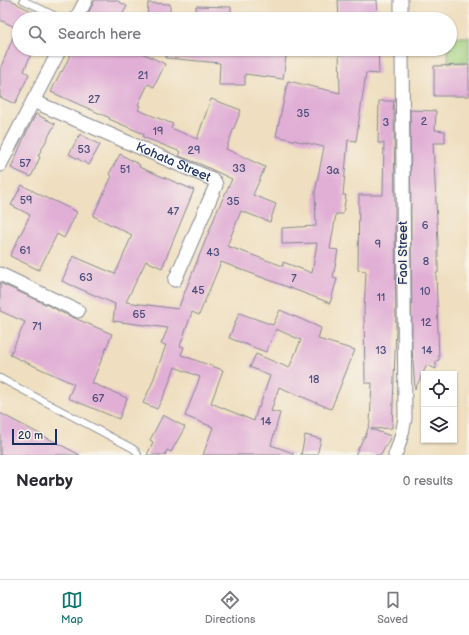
<!DOCTYPE html>
<meta charset="utf-8">
<style>
body{margin:0;font-family:"Balsamiq Sans",sans-serif;background:#f2f2f3;color:#2b2b33}
.controls{position:absolute;right:12px;bottom:12px;display:grid;overflow:hidden;border-radius:0px;box-shadow:0 1px 3px #0004}
.controls button{width:36px;height:36px;display:grid;place-items:center;padding:0;border:0;border-bottom:1px solid #e1e1e2;background:#fff;color:#2b2b33;font:20px sans-serif}
.scale{position:absolute;left:12px;bottom:10px;width:45px;box-sizing:border-box;padding-left:4px;border:2px solid #1b2f5e;border-top:0;font-size:11px;line-height:14px;white-space:nowrap;color:#1b2f5e;-webkit-text-stroke:3px #f7f3e8;paint-order:stroke}
.list{margin:0;padding:0;list-style:none}
h2{display:flex;justify-content:space-between;align-items:center;height:52px;margin:0;padding:0 16px;font-size:17px}
h2 small{font-size:13px;font-weight:400;color:#7c7c81}
.icon{flex:none;width:22px;height:22px;fill:none;stroke:currentColor;stroke-width:2;stroke-linecap:round;stroke-linejoin:round}
.map{position:relative;flex:none;width:469px;height:455px;overflow:hidden}
.search{position:absolute;background:#fff;box-shadow:0 1px 3px #0004;left:12px;right:12px;top:12px;height:44px;display:flex;align-items:center;gap:10px;box-sizing:border-box;padding:0 14px;border-radius:22px;color:#7c7c81;font-size:15px}
.sheet{height:124px;background:#fff}
nav{display:flex;justify-content:space-around;align-items:center;box-sizing:border-box;height:56px;border-top:1px solid #e1e1e2;background:#fff;font-size:11px;color:#7c7c81}
nav a{display:grid;justify-items:center;gap:2px}
nav .on{color:#0f766e}
.map>svg:first-child{display:block}
.green{fill:#9fcf7d;stroke:#5d7f6e}
.building{fill:#e1afd6}
.lines{fill:none;stroke-linecap:round;stroke-linejoin:round}
.service-casing{stroke:#85878f;stroke-width:8}
.minor-casing{stroke:#85878f;stroke-width:15}
.service{stroke:#fff;stroke-width:6}
.minor{stroke:#fff;stroke-width:13}
.labels{text-anchor:middle;dominant-baseline:central;stroke-width:3;stroke-linejoin:round;paint-order:stroke}
.number-label{font-size:11px;fill:#4c4f7c}
.street-label{font-size:13px;fill:#1b2f5e;stroke:#f7f3e8}
</style>
<div class="map">
<svg width="469" height="455" viewBox="0 0 469 455">
<rect width="100%" height="100%" fill="#f7f3e8"/>
<filter id="ink" filterUnits="userSpaceOnUse"><feTurbulence type="fractalNoise" baseFrequency=".025" numOctaves="2"/><feDisplacementMap in="SourceGraphic" scale="8" xChannelSelector="R" yChannelSelector="G"/><feConvolveMatrix kernelMatrix="1 2 1 2 8 2 1 2 1" color-interpolation-filters="sRGB"/></filter>
<filter id="wash" filterUnits="userSpaceOnUse"><feTurbulence type="fractalNoise" baseFrequency=".012" numOctaves="4" result="noise"/><feDisplacementMap in="SourceGraphic" scale="16" xChannelSelector="R" yChannelSelector="G"/><feGaussianBlur stdDeviation="0.9" result="paint"/><feColorMatrix in="noise" values="0 0 0 0 0 0 0 0 0 0 0 0 0 0 0 0 0 1.4 0 .05"/><feComposite in="paint" operator="in"/></filter>
<g filter="url(#wash)">
<rect width="100%" height="100%" fill="#efdfc0"/>
<path class="green" d="M450,37h19v25l-21,1v-14h2z"/>
<g id="blocks">
<g class="building">
<path d="M0,0h10l7,3v1l31,15h-29v30h14l-9,22 5,3 -14,30 -15,-7v-28l17,-41 -17,-8z"/>
<path d="M95,0h21l11,6 -7,13h-35z"/>
<path d="M338,0h39l1,19h-39z"/>
<path d="M148,3l22,1v15h-23z"/>
<path d="M196,6l35,1v12h-35z"/>
<path d="M73,49h61l31,15 -11,23 -6,-3 -10,21 2,1 -2,4 35,14 -2,4 26,11 14,-40 30,11 -15,39 39,18 -12,28 23,9 -6,18 -29,-11 -14,35 56,20v-4l29,11 5,-30 -35,1v-16l34,-2 -1,-34 9,-45 -48,-11 12,-55 52,12 -1,-44h39l1,25 -13,-1 -10,68 -8,-1 -5,55h3l-3,19h-7l-6,35 8,1 -5,28 4,1 -7,24 -109,-41 -22,53 -7,-3 -12,34 4,1 -3,8 42,15 -12,33 43,18 4,-14 1,1 11,-32 -20,-9 6,-13 33,14 12,-28 -25,-11 -10,23 -37,-14 10,-25 34,12 7,-15 41,18 -3,11 37,11 -24,59 -52,-22 -8,24 9,2 -9,32 22,8v2h-90l10,-28 -28,-11 15,-39 -25,-10 -9,24 -9,18 -14,-6 8,-17 15,-41 -5,-1 7,-16 -55,-7 2,-17 -53,-23 11,-25 42,18 6,-13 11,-26 -39,-19 19,-40 -3,-2 11,-20 20,11 -1,2 55,23 -32,78 -16,-7 -20,41 52,7 40,-100 14,-30 -32,-15 -21,-8 2,-4 -38,-15 1,-3 -35,-15 1,-1 -59,-26 10,-21 1,1z"/>
<path d="M166,49h121l-4,30 -38,-5v11h-26l1,-22 -54,-5z"/>
<path d="M469,65v31h-35v-30z"/>
<path d="M379,101h15l-1,8h1l2,221 -4,98 -21,1 20,7 -10,19h-26l9,-18h1l5,-14 2,-40h-7l-1,-73 2,-39 -8,-1 1,-75h24l1,-52h-6z"/>
<path d="M410,110l26,1 -1,19 10,1v12h-12l5,99v31h-2l3,87 -3,1v8l-9,-4 -12,24 -3,-41z"/>
<path d="M36,114l19,10 -17,32 2,1 -9,20 -20,-9 15,-35z"/>
<path d="M80,134l20,11 -11,20 -20,-11z"/>
<path d="M22,185l28,15v-1l27,13 -13,26 -7,-4 -18,36 -29,-14 20,-41 -19,-10z"/>
<path d="M0,283l58,27v1l54,23 -20,49 35,15 -8,21 -51,-21 6,-14 -64,-29 15,-33 -25,-11z"/>
<path d="M0,413l13,7 67,35h-80z"/>
<path d="M163,415l22,12 -14,25 -4,-2 -2,5h-18l6,-13 -3,-2z"/>
<path d="M305,435l16,4 -4,16h-16z"/>
</g>
</g>
</g>
<g filter="url(#ink)">
<use href="#blocks" fill-opacity="0" stroke="#85878f" stroke-width="1"/>
<g class="lines">
<g class="service-casing">
<g id="service">
<path d="M23,0l39,19"/>
<path d="M0,378l132,70 4,3 2,4"/>
</g>
</g>
<g class="minor-casing">
<g id="minor">
<path d="M401,0v19"/>
<path d="M76,19l10,-19"/>
<path id="s1" d="M33,101l179,78 3,3 1,3 -41,95"/>
<path d="M0,165l60,-116"/>
<path d="M0,274l78,37"/>
<path d="M395,455c5,-12 8,-24 10,-37l-3,-369"/>
</g>
</g>
<use href="#service" class="service"/>
<use href="#minor" class="minor"/>
</g>
</g>
<g class="labels">
<g class="number-label">
<text x="143" y="75">21</text>
<text x="94" y="99">27</text>
<text x="303" y="113">35</text>
<text x="424" y="121">2</text>
<text x="386" y="122">3</text>
<text x="158" y="131">19</text>
<text x="84" y="149">53</text>
<text x="194" y="150">29</text>
<text x="25" y="163">57</text>
<text x="239" y="168">33</text>
<text x="125" y="169">51</text>
<text x="333" y="170">3а</text>
<text x="26" y="200">59</text>
<text x="233" y="201">35</text>
<text x="173" y="211">47</text>
<text x="425" y="225">6</text>
<text x="378" y="244">9</text>
<text x="25" y="250">61</text>
<text x="213" y="252">43</text>
<text x="426" y="261">8</text>
<text x="86" y="277">63</text>
<text x="294" y="278">7</text>
<text x="198" y="290">45</text>
<text x="425" y="291">10</text>
<text x="381" y="297">11</text>
<text x="139" y="314">65</text>
<text x="426" y="322">12</text>
<text x="37" y="326">71</text>
<text x="381" y="350">13</text>
<text x="427" y="350">14</text>
<text x="314" y="379">18</text>
<text x="98" y="398">67</text>
<text x="266" y="421">14</text>
</g>
<g class="street-label">
<text stroke="none"><textPath href="#s1" startOffset="153">Kohata Street</textPath></text>
<text transform="translate(403 253) rotate(-90)">Faol Street</text>
</g>
</g>
</svg>
<div class="controls">
<button><svg class="icon" aria-label="locate" viewBox="0 0 24 24"><circle cx="12" cy="12" r="6"/><path d="M12 2v4M12 18v4M2 12h4M18 12h4"/></svg></button>
<button><svg class="icon" aria-label="layers" viewBox="0 0 24 24"><path d="M12 4l9 5-9 5-9-5zM3 14l9 5 9-5"/></svg></button>
</div>
<div class="scale">20 m</div>
<div class="search"><svg class="icon" aria-label="search" viewBox="0 0 24 24"><circle cx="10" cy="10" r="6"/><path d="M15 15l6 6"/></svg>Search here</div>
</div>
<section class="sheet">
<h2>Nearby<small>0 results</small></h2>
<ul class="list">
</ul>
</section>
<nav>
<a class="on"><svg class="icon" aria-label="map" viewBox="0 0 24 24"><path d="M3 6l6-2 6 2 6-2v14l-6 2-6-2-6 2zM9 4v14M15 6v14"/></svg>Map</a>
<a><svg class="icon" aria-label="directions" viewBox="0 0 24 24"><path d="M12 3l9 9-9 9-9-9zM9 14v-3h6M13 9l2 2-2 2"/></svg>Directions</a>
<a><svg class="icon" aria-label="saved" viewBox="0 0 24 24"><path d="M7 4h10v16l-5-4-5 4z"/></svg>Saved</a>
</nav>
